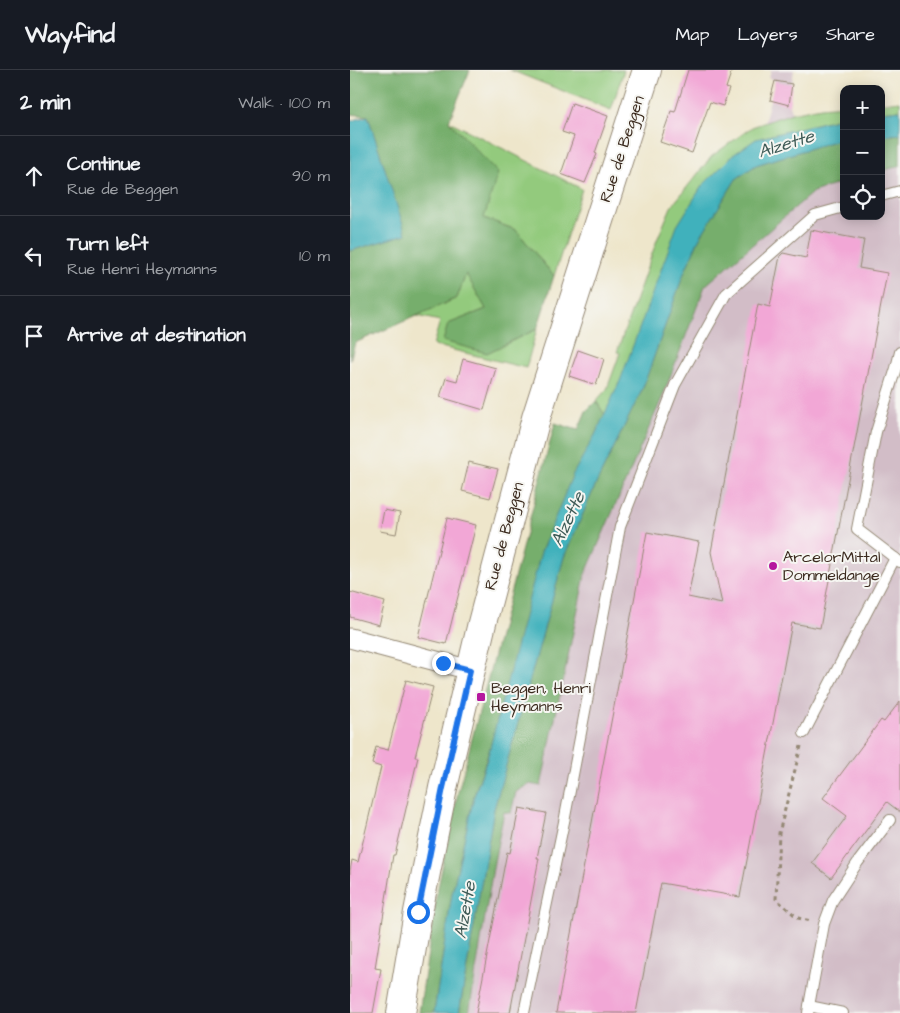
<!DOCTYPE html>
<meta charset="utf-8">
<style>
body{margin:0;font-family:"Architects Daughter",sans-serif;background:#242831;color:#f1f3f6}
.controls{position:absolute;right:15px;top:15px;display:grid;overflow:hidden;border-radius:10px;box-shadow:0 2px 12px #0003}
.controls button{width:45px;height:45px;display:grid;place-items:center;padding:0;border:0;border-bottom:1px solid #363941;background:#171b24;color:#f1f3f6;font:25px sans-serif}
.stop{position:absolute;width:15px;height:15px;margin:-11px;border:4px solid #1a73e8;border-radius:50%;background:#fff}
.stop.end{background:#1a73e8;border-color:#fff;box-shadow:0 1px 5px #0008}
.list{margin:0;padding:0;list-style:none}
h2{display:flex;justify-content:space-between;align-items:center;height:65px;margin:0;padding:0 20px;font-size:21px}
h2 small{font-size:16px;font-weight:400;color:#9ea1a6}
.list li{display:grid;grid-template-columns:32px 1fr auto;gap:15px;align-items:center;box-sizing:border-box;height:80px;padding:0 20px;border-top:1px solid #363941}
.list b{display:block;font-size:19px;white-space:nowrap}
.list p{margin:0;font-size:16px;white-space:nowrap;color:#9ea1a6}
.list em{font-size:16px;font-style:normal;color:#9ea1a6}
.icon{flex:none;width:28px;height:28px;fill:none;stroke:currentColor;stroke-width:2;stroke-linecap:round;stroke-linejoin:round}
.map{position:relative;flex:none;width:550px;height:943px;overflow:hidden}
header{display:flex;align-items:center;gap:30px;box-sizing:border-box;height:70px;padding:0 25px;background:#171b24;border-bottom:1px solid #363941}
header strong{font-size:24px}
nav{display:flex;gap:28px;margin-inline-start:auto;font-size:18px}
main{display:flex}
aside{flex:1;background:#171b24}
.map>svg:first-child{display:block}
.industrial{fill:#d2bdc7}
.green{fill:#93ca7d;stroke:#677a4e}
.forest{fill:#76ae6c;stroke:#586c45}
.water{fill:#41b1bc;stroke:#3e6e6d}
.building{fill:#f2a7d6}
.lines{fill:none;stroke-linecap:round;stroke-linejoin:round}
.lane-casing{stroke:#948874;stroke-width:12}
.street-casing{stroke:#948874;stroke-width:21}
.primary-casing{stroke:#948874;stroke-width:30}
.path{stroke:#948874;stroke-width:3;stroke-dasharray:4 4;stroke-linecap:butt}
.lane{stroke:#fff;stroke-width:10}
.street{stroke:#fff;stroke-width:19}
.primary{stroke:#fff;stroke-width:28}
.route{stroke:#1a73e8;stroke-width:6}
.poi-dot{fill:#b5179e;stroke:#f6f6f2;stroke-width:2}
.labels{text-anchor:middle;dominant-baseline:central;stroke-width:4;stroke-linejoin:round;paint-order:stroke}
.street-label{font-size:16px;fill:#3b2a1e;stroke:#f6f6f2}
.poi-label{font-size:16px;fill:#3b2a1e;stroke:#f6f6f2;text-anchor:start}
.water-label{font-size:18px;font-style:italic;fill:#3d5955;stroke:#f6f6f2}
</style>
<header>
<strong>Wayfind</strong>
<nav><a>Map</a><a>Layers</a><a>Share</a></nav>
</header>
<main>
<aside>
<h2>2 min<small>Walk · 100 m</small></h2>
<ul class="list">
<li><svg class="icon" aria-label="ahead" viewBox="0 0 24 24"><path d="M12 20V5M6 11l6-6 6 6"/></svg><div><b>Continue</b><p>Rue de Beggen</p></div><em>90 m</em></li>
<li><svg class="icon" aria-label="left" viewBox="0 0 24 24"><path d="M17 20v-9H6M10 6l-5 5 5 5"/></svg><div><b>Turn left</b><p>Rue Henri Heymanns</p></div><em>10 m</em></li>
<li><svg class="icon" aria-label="arrive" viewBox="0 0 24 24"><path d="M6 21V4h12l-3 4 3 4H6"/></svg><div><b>Arrive at destination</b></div></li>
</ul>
</aside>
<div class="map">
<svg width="550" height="943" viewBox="0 0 550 943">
<rect width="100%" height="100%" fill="#f6f6f2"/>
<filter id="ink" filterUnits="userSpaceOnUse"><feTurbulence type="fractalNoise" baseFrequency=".02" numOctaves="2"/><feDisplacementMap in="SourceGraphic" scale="10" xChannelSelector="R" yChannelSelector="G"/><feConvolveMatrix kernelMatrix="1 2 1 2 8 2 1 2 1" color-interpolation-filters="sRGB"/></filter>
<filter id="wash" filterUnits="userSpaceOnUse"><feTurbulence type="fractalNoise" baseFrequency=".0096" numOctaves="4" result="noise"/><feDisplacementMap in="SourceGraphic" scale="20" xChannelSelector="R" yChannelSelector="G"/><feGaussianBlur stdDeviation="1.12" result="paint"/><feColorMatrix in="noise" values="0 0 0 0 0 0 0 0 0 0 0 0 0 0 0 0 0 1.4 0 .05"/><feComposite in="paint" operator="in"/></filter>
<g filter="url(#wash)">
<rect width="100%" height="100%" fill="#eee6cb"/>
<g class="industrial">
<path d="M421,0h23l-5,35 3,8 -28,10 11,-42 -6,-4z"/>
<path d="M550,96v847h-431l25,-151 10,-51 7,1 5,-20 13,-8 12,2 44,-211 77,-177 43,-112 108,-94 31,-10v34h37v-45z"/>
</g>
<g class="green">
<path d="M160,0h114l-13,40z"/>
<path d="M550,31v9l-19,2v-9z"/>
<path d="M494,35v12l-88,22 -136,242 -15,34 -9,-14 11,-12 13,-36 -3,-1 40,-112 14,-33 41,-51 40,-29 40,-14 29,-6z"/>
<path d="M99,51l133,68 -28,87 -38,-46 -32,-12z"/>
<path d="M116,203l20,36 -38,15 39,28 50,-23 -11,39 -93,-23 7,-24 -23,-5 40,-18z"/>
</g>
<g class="forest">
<path d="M0,0h120l-21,51 49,52 -14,45 32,12 38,46 -17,53 -50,24 -44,-12 5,-17 38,-15 -20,-35 -9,24 -102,45 -5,17v-109l55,-17 -37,-118 -18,-2z"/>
<path d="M550,64v32l-19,5v-35z"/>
<path d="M494,68v44l-31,10 -108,94 -43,112 -77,177 -44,211 -12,-2 -13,8 -5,21 -7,-1 -10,50 -25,151h-10l35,-204 70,-252 32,-73 46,-94 42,-117 15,-34 37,-60 20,-14z"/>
<path d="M246,331l9,14 -10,20 -121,361 -22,98 -18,119h-15l18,-121 21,-100 97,-369 23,7 8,-19z"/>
</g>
<g class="water">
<path d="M550,40v24l-19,2v-24z"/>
<path d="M18,46l38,118 -56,17v-130z"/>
<path d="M494,47v21l-88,27 -20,14 -37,60 -15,34 -42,117 -46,94 -32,73 -70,252 -35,204h-25l18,-119 22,-98 13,-37 54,-207 32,-78 22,-39 25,-54 57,-155 25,-40 31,-31 23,-16z"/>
</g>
<g id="blocks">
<g class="building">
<path d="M338,0h44l-6,18 3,1 -6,17 -13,-4 -18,51 -32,-11 11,-31 4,1z"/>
<path d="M425,11l17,3 -3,21 -19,-5z"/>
<path d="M222,33l36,13 -13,37 2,1 -12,29 -24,-9 13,-38 -12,-4z"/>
<path d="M461,160l53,10 -5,28 28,5 -67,355 -28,-5 -52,274 -79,-14 -25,130h-80l91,-481 52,10 -11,55 34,7 -11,-52 47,-248 12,3 10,-51 3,-3 23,5z"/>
<path d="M228,280l26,9 -8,26 -27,-9z"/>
<path d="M113,289l33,9 -12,42 -44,-13 6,-19 11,3z"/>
<path d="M119,392l29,7 -8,29 -28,-7z"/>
<path d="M34,440l16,3 -4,21 -16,-3z"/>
<path d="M97,448l29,7 -30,119 -28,-7z"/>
<path d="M0,522l35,10 -6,23 -29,-8z"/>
<path d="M56,610l27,7 -18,70h3l-13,56 -10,42h-2l-18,113 6,1 -8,44h-23v-142l2,-11 6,2 23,-95 -9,-3 4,-17 12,3z"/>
<path d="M550,631v111l-13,-10 -56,76 -19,-15 35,-47 -24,-18 58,-78 3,2z"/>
<path d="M169,738l27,5 -9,45h2l-29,155h-34l31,-161 3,1z"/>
</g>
</g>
</g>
<g filter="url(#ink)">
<use href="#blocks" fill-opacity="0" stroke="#948874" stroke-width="1"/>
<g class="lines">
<g class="lane-casing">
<g id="lane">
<path d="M531,126l19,-5"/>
<path d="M550,282l-4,16 -20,64 -19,97 43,33"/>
<path d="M454,663l91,-175"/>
<path d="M459,936l15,-82 9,-24 25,-38 32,-42"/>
<path d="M174,943l41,-196 55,-290 55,-142 51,-91 89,-79 29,-8"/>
<path d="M458,943l1,-7 34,7"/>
</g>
</g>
<g class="street-casing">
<path id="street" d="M0,568l120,32"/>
</g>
<g class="primary-casing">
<path id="primary" d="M51,943l17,-101 25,-124 39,-165 54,-205 111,-348"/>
</g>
<path class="path" d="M451,676l-22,87 -3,66 22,19 13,3"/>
<use href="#lane" class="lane"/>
<use href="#street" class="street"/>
<use href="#primary" class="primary"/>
</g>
</g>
<g class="lines" filter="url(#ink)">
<path class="route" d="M68,842l25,-124 27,-118 -27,-7"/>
</g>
<g class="poi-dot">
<circle cx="423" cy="496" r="5"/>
<rect x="126" y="622" width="10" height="10" rx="2.5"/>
</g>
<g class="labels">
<g class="street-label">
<text transform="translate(272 79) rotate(-72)">Rue de Beggen</text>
<text transform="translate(154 466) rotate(-75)">Rue de Beggen</text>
</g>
<g class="poi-label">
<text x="433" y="487">ArcelorMittal<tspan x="433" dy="18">Dommeldange</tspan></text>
<text x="141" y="618">Beggen, Henri<tspan x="141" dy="18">Heymanns</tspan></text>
</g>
<g class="water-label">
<text transform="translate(436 74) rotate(-17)">Alzette</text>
<text transform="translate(218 449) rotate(-65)">Alzette</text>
<text transform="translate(115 840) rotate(-80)">Alzette</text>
</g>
</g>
</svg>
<div class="controls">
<button>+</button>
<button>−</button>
<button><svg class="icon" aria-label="locate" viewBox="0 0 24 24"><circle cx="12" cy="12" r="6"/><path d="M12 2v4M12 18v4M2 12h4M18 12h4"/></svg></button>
</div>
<div class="stop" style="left:68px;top:842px"></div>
<div class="stop end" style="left:93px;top:593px"></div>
</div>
</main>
